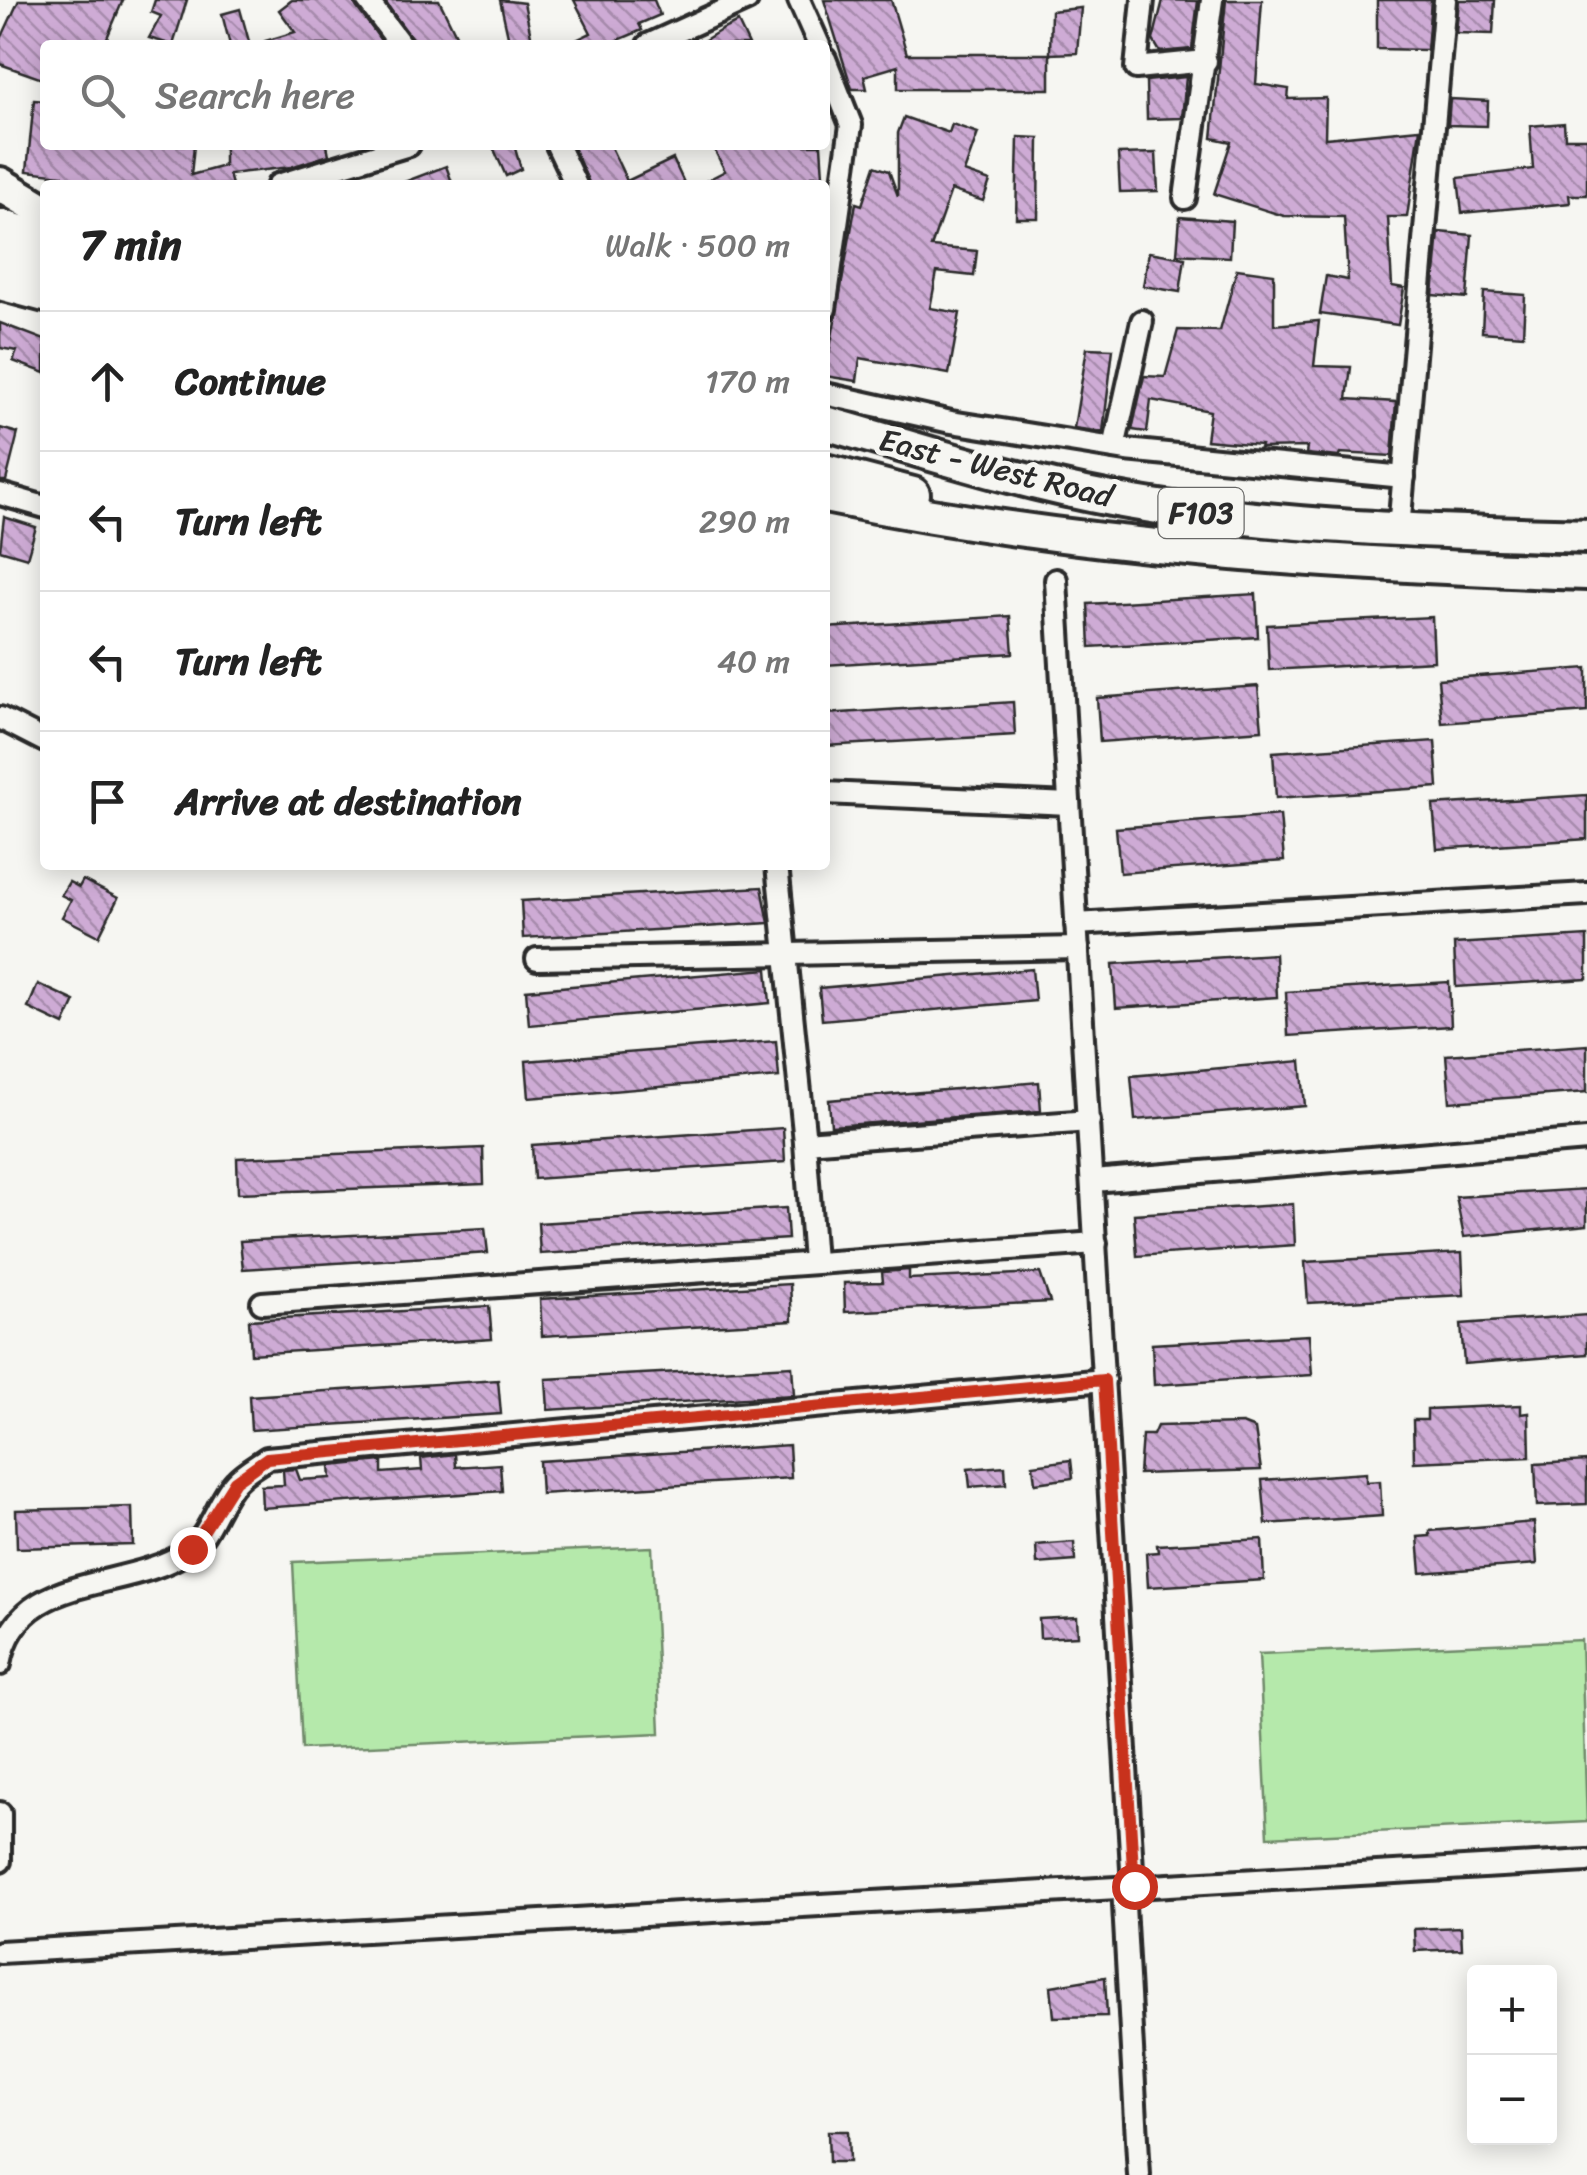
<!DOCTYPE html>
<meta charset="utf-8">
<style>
body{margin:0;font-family:Sriracha,sans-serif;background:#f2f2f2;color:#222}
.controls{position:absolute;right:30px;bottom:30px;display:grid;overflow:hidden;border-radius:10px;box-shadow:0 5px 25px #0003}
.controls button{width:90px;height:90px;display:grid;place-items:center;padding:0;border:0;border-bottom:2px solid #e0e0e0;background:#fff;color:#222;font:50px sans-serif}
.stop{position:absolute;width:30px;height:30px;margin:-22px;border:8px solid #c8321e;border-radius:50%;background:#fff}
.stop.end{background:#c8321e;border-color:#fff;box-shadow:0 2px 10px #0008}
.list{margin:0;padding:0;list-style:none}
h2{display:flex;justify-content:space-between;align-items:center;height:130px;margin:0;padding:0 40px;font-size:42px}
h2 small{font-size:32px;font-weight:400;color:#767676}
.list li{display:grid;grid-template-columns:65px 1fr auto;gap:30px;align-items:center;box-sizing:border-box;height:140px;padding:0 40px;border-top:2px solid #e0e0e0}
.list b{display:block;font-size:38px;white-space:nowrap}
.list em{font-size:32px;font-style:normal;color:#767676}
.icon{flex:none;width:55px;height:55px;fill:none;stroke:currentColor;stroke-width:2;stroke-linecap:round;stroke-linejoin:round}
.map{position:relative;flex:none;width:1587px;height:2175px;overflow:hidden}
.search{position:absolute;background:#fff;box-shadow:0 5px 25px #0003;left:40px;top:40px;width:790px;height:110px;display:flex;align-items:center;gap:25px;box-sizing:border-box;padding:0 35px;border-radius:10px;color:#767676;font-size:38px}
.panel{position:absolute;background:#fff;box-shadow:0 5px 25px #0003;left:40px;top:180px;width:790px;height:690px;border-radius:10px}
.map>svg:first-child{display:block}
.park{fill:#b5e9ab;stroke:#708a6b;stroke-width:2.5}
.building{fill:url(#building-back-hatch);stroke:#2b2b2b;stroke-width:2.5}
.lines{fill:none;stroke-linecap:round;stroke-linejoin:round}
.minor-casing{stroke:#2b2b2b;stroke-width:28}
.primary-casing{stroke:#2b2b2b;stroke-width:40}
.minor{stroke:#f6f6f2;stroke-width:20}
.primary{stroke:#f6f6f2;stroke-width:32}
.route{stroke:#c8321e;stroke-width:12}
.labels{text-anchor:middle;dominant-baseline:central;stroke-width:10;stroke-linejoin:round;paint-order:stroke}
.shield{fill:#f6f6f2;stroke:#686867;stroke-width:2.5}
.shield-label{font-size:30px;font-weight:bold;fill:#2b2b2b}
.street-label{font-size:32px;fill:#2b2b2b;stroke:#f6f6f2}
</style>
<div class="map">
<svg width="1587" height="2175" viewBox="0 0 1587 2175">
<defs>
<pattern id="building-back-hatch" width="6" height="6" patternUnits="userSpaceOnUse" patternTransform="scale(2.5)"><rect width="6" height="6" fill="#ceabd5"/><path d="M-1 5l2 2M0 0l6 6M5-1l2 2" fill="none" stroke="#a78bad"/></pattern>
</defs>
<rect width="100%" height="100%" fill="#f6f6f2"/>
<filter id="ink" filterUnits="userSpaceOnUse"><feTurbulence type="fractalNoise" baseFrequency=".01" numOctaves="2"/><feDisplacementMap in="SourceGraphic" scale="20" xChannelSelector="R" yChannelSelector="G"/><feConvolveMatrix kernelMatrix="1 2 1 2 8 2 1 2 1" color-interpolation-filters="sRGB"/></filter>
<g filter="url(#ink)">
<g class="park">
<path d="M652,1547l8,186 -358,16 -9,-187z"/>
<path d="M1581,1640l6,182 -319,15 -9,-183z"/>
</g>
<g class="building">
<path d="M19,0h104l-19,45h-59v35l-45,-16v-23z"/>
<path d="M155,0h32l-14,45 -24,-7 12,-22 -10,-4z"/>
<path d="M292,0h61l31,45h-118l-1,-4 30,-9 -16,-22z"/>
<path d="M384,0h55l22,45h-46z"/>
<path d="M500,0l24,3 9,42h-23z"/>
<path d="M574,0h80l6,15 -21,9 3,6 -35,15h-41l25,-12z"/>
<path d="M824,0h67l16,54h143v35h-152v-23l-34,10 3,13h-15z"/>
<path d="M1163,0l35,1 -6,48 -32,3 -7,-12z"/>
<path d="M1226,0h36l-6,84 33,5 -1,10 38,-1 -1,40 95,-9 -13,88h-19l4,69 12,2 -6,37 -78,-11 6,-38 22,4 -4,-63 -60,-1 -70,-22 17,-52 -19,-4z"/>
<path d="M1377,0h54l-4,50 -50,-1z"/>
<path d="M1459,0h36l-2,34 -37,-1z"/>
<path d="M1081,8l-4,45 -27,1 1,-43z"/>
<path d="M240,9l10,36h-20l-8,-31z"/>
<path d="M738,22l11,23h-52l24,-15z"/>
<path d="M1186,77l-4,41 -35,1 -1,-38z"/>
<path d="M1450,99l38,2 -1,25 -39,-1z"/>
<path d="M34,100l11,1v44h149l-3,30 33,-9v-21h103l2,10 -38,12 -62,7 3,11h-172l2,-10 -35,-4z"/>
<path d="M904,117l45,16 3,-9 26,9 -14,39 26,9 -7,20 -32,-11 -20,57 46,4 -3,25 -37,-4 -7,36 30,5 -11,61 -89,-16 -3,23 -32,-5 31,-173 6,2 13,-39 14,5 9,25v-63z"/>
<path d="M1564,123l1,15h22v57h-18l1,8 -108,10 -4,-35 75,-9 -3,-43z"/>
<path d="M1018,137l21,1 -1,80h-22z"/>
<path d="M492,145h22l7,24 -15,7z"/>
<path d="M572,145h38l17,36 46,-22 12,26h-95z"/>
<path d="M712,145h109l2,31h-12v9h-113l27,-14z"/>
<path d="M1156,153l2,38 -38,1 -2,-38z"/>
<path d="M446,166l7,19h-53l-1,-1z"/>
<path d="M1180,217l52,4 -2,36 -53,-3z"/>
<path d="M1439,232l33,3 -5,63 -34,-3z"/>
<path d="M1149,252l36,6 -5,34 -37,-6z"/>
<path d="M1237,269l37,5v51l45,-4 -5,45 37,1 -4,32 49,3 -4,54 -52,-3 -1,4 -33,-3 1,-7 -47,1 1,-3 -55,-5 4,-29 -59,-11 -4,32 -15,-2 12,-54 21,1 13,-47 42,1z"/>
<path d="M1484,292l41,3 -2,40 -41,-3z"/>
<path d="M0,323l45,17v33l-32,-12 4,-10 -17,-3z"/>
<path d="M1087,348l26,1 -10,83 -29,-4z"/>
<path d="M0,428l18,5 -12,48h-6z"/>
<path d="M4,517l32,10 -9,31 -27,-8z"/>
<path d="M1256,594l2,43 -168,10 -2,-43z"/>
<path d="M1010,616l3,37 -188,12v-37z"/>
<path d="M1432,617l2,44 -165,9 -2,-45z"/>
<path d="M1587,668v44l-145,11 -4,-44z"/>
<path d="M1258,686l4,44 -162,12 -3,-44z"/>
<path d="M1013,702l2,33 -190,11v-32z"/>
<path d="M1435,741l3,46 -162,11 -3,-46z"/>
<path d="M1587,795v44l-150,10 -4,-44z"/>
<path d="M1280,815l4,46 -164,12 -4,-45z"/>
<path d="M83,880l35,18 -19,38 -37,-19 9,-17 -10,-5 8,-13 10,5z"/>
<path d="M762,887l7,36 -246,15 -2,-37z"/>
<path d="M1587,936v43l-131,8 -2,-43z"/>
<path d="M1275,954l2,43 -161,11 -3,-44z"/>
<path d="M767,969l3,34 -241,22 -3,-35z"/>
<path d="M1032,969l3,32 -213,19 -3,-32z"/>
<path d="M1449,982l2,44 -163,10 -2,-44z"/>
<path d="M38,984l37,17 -11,24 -36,-17z"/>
<path d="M776,1041l3,36 -250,21 -3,-37z"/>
<path d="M1587,1045v47l-137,10 -4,-47z"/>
<path d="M1301,1061l4,45 -170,14 -4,-44z"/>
<path d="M1039,1082l2,29 -210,15 -2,-26z"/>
<path d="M783,1128l2,34 -251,17 -2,-34z"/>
<path d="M483,1148l1,36 -246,9 -1,-35z"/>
<path d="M1587,1189v36l-123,12 -8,-40z"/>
<path d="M1293,1204l2,41 -158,11 -3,-42z"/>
<path d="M786,1208l2,31 -248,15 -2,-31z"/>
<path d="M485,1228l3,25 -245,16 -3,-28z"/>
<path d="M1462,1253l2,42 -156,8 -3,-41z"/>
<path d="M909,1270v9l131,-6 10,29 -205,10 -1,-29 39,-1 -1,-10z"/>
<path d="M790,1284l2,37 -250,15 -2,-37z"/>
<path d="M489,1306l3,33 -241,15 -2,-34z"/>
<path d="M1587,1315v39l-123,10 -3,-40z"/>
<path d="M1309,1335l3,40 -158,10 -2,-41z"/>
<path d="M792,1366l2,29 -246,15 -2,-31z"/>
<path d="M498,1380l3,34 -250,16 -2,-34z"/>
<path d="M1521,1405v9l8,-1 1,44 -116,5 -1,-42h14v-11z"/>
<path d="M1242,1424l13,5 6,41 -122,4 3,-39h11l4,-9z"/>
<path d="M789,1445l2,33 -250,16 -2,-33z"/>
<path d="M455,1454l1,13 44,-3 2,27 -240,17 -1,-22 23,-1 -1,-15 13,-1 4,11 31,-2 -1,-12 52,-5v12l40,-3 -1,-12z"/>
<path d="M1071,1460l2,18 -38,5 -2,-18z"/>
<path d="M1587,1461v43l-50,2 -2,-42z"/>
<path d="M1005,1466l1,18 -36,3 -2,-18z"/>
<path d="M1366,1473v9l14,-1 2,35 -116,8 -4,-44z"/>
<path d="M132,1507l1,38 -116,3 -1,-38z"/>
<path d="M1534,1522l3,42 -116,9 -3,-36 12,-1v-5z"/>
<path d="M1262,1539l2,41 -116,7 -2,-34 12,-1 -1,-7z"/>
<path d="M1074,1542l1,19 -38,3 -1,-19z"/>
<path d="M1077,1617l1,19 -38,2 -1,-19z"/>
<path d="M1461,1927l1,22 -47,2 -1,-22z"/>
<path d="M1105,1977l2,39 -53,1 -3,-31z"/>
<path d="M828,2131h20l1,31h-20z"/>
</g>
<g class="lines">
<g class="minor-casing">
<g id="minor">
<path d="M367,0l34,45"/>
<path d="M799,0l20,45"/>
<path d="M1143,0l-7,68 70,-7"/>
<path d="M648,45l99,-45"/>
<path d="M825,59l26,66 -26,184"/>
<path d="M557,145l19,40"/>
<path d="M278,185l131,-40"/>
<path d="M1185,198l27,-198"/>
<path d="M825,394l126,28 175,28 278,27"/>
<path d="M1114,448l28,-127"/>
<path d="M0,494l45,13"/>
<path d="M1399,529l46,-529"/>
<path d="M1056,580l77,1306"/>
<path d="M0,718l45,23"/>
<path d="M825,793l244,11"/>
<path d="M777,865l28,277"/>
<path d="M1076,924l511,-30"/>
<path d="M537,959l541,-11"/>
<path d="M1093,1181l494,-41"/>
<path d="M814,1261l-9,-119 284,-21"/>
<path d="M262,1303l834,-60"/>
<path d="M0,1664c16,-95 125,-70 188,-113 23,-16 29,-50 48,-70 8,-9 21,-16 31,-23l837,-78"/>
<path d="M0,1813v48"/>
<path d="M1123,1887l16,288"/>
<path d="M0,1952l1587,-91"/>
</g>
</g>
<g class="primary-casing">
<g id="primary">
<path d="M0,184l45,27"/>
<path d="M0,226l45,13"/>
<path d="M0,253l45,13"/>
<path d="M0,283l45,12"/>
<path d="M825,423c95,27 189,58 286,76 157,29 317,32 476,37"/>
<path d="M825,471l88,23"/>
<path d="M825,496c250,52 508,68 762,77"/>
</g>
</g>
<use href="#minor" class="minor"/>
<use href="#primary" class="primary"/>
</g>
</g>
<g class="lines" filter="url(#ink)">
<path class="route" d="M192,1549l43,-68 32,-23 837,-78 30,506"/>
</g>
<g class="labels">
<rect class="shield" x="1158.5" y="488" width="85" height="50" rx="8"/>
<g class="shield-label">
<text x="1201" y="513">F103</text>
</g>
<g class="street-label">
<text transform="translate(996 468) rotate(14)">East - West Road</text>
</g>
</g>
</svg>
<div class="controls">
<button>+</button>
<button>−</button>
</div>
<div class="stop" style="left:1134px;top:1886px"></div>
<div class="stop end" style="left:192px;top:1549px"></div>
<div class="search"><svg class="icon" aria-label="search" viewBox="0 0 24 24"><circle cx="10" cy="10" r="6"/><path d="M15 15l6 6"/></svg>Search here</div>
<section class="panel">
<h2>7 min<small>Walk · 500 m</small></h2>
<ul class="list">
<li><svg class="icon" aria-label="ahead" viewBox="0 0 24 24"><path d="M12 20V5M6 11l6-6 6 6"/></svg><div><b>Continue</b></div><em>170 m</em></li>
<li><svg class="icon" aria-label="left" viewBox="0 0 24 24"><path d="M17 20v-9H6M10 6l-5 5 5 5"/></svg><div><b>Turn left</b></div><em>290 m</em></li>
<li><svg class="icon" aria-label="left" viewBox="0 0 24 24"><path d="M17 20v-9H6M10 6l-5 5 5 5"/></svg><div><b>Turn left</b></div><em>40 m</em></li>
<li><svg class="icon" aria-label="arrive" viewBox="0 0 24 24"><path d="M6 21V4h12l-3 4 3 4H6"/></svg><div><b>Arrive at destination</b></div></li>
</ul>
</section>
</div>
